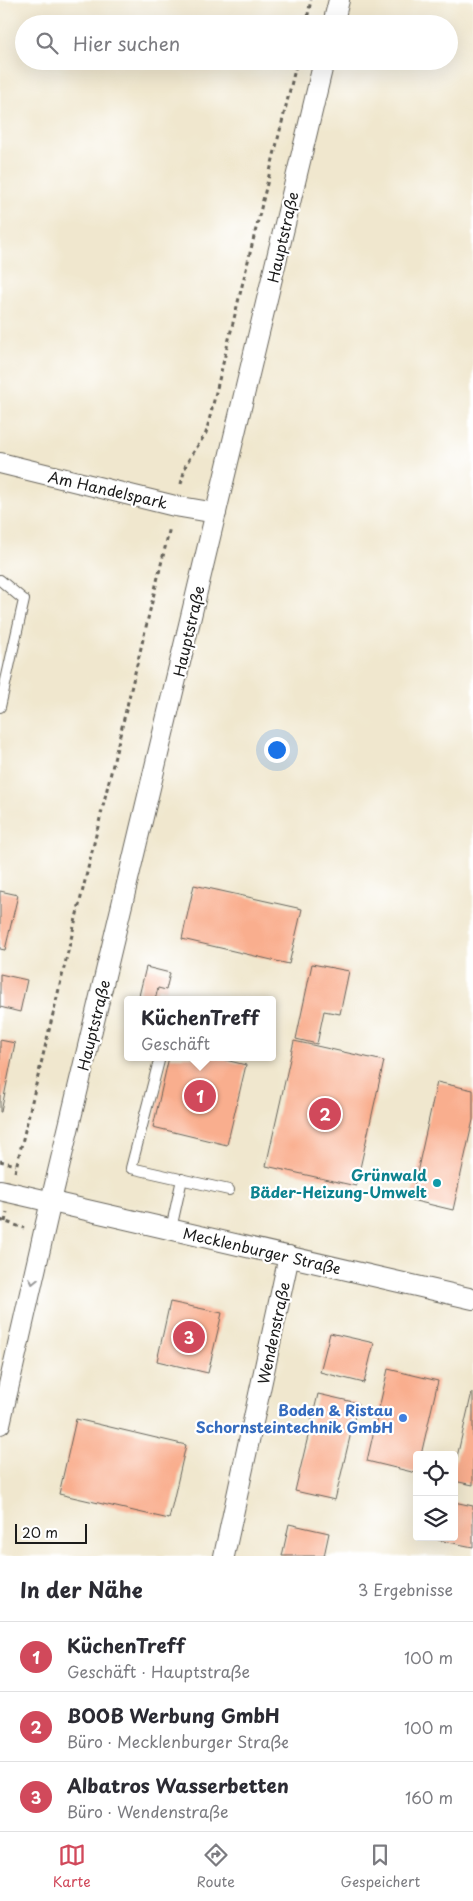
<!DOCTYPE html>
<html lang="de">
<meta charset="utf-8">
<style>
body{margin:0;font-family:"Playpen Sans",sans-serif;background:#f7f7f7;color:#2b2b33}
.controls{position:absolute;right:15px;bottom:15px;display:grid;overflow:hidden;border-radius:5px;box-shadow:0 5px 20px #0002}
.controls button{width:45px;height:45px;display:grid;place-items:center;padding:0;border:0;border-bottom:1px solid #e1e1e2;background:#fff;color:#2b2b33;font:25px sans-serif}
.scale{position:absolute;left:15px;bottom:12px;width:72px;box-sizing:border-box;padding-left:5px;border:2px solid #1c1c1c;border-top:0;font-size:14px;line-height:18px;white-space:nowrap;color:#1c1c1c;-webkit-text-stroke:4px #fff;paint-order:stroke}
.you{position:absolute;left:276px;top:749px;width:18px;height:18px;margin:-12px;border:4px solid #fff;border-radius:50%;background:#1a73e8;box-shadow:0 0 0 8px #1a73e833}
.badge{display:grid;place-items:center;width:32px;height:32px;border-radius:50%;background:#d1495b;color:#fff;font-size:16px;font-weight:700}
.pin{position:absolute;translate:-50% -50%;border:2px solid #fff;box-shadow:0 1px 5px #0006}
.popup{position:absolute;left:124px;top:996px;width:152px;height:65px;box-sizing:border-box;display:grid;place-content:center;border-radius:5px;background:#fff;filter:drop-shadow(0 1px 4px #0005);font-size:16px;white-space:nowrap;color:#7c7c81}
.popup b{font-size:19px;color:#2b2b33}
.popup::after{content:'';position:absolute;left:50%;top:100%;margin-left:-10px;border:10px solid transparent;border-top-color:#fff}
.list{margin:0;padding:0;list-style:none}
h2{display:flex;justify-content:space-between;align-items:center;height:65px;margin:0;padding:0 20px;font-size:21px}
h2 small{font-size:16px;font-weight:400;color:#7c7c81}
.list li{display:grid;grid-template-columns:32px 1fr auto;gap:15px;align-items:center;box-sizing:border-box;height:70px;padding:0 20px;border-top:1px solid #e1e1e2}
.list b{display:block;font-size:19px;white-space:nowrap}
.list p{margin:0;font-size:16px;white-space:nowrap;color:#7c7c81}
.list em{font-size:16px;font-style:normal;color:#7c7c81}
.icon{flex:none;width:28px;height:28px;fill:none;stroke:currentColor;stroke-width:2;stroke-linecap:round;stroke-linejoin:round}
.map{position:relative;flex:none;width:473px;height:1556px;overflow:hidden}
.search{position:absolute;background:#fff;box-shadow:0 5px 20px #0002;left:15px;right:15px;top:15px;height:55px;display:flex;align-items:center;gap:12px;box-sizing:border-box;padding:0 18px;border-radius:28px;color:#7c7c81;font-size:19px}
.sheet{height:275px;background:#fff}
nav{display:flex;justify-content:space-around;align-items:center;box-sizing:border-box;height:70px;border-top:1px solid #e1e1e2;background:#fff;font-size:14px;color:#7c7c81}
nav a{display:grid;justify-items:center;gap:2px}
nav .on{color:#d1495b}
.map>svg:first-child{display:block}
.building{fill:#f9ae8e}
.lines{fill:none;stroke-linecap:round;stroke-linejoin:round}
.service-casing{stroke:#66635a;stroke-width:12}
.minor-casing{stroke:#66635a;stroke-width:22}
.path{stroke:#66635a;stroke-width:3;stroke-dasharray:4 4;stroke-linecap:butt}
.service{stroke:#fff;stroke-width:10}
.minor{stroke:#fff;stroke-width:20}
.oneway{stroke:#999}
.culture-dot{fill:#0f9aa8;stroke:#fff;stroke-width:2}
.shop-dot{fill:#3f7fe0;stroke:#fff;stroke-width:2}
.labels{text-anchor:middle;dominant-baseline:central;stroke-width:4.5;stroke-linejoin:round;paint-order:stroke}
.street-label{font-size:15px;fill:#1c1c1c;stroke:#fff}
.culture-label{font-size:15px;font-weight:bold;fill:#0d838f;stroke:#fff;text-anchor:end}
.shop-label{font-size:15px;font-weight:bold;fill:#366cbe;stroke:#fff;text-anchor:end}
</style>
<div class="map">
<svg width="473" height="1556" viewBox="0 0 473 1556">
<rect width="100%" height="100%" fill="#fff"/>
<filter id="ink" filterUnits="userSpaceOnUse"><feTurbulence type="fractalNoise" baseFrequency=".02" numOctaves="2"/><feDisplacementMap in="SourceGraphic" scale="10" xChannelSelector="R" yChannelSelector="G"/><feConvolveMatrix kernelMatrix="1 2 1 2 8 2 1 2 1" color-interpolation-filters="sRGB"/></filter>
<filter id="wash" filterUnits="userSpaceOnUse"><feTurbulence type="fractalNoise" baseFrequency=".0096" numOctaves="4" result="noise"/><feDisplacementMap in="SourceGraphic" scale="20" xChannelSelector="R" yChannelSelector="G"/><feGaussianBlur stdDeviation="1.12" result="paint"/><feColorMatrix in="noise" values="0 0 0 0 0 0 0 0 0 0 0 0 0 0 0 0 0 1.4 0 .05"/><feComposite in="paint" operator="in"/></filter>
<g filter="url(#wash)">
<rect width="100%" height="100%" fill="#f0e7ce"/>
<g id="blocks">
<g class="building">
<path d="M194,885l108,24 -13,55 -107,-25z"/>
<path d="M0,891l18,4 -13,55 -5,-1z"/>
<path d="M312,964l37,7 -9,43 -16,-3 -7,33 -21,-5z"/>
<path d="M146,967l24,6 -4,17 -8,-2 -3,12h-17z"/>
<path d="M0,974l27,6 -7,32 -20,-5z"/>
<path d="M0,1040l15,3 -14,69h-1z"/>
<path d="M294,1041l90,20 -28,125 -90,-20z"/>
<path d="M169,1057h44l33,8 -19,80 -74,-18z"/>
<path d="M437,1082l36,8v30l-20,90 -42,-10z"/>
<path d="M170,1302l52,11 -14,60 -51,-12z"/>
<path d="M330,1333l44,10 -10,40 -44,-11z"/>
<path d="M388,1369l50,12 -17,74h-4l-1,18 -49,-12z"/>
<path d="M472,1392h1v93l-19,-4v-11z"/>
<path d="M318,1394l40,9 -23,97 -40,-9z"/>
<path d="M76,1419l110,26 -17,74 -110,-25z"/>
<path d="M454,1502l19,4v41l-35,-7 1,-3h15z"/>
<path d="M289,1524l40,9 -5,23h-42z"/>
</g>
</g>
</g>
<g filter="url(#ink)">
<use href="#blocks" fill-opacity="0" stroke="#66635a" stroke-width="1"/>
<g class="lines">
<g class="service-casing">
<g id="service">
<path d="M0,580l24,20 -24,107"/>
<path d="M160,1057l-29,111 98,22"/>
<path d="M171,1229l11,-50"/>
</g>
</g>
<g class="minor-casing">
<g id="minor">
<path d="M333,24l6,-24"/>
<path d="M0,463l175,43 41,7"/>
<path d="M0,1190l473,109"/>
<path d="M0,1424l51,-223 273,-1140"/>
<path d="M224,1556l65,-300"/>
</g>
</g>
<g class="path">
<path d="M306,24l5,-24"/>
<path d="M181,484l5,-20 20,-31 91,-372"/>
<path d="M0,1161l16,4"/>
<path d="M15,1172l155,-645"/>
<path d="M0,1220l24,8"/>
<path d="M5,1222l2,-10"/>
</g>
<use href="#service" class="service"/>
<use href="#minor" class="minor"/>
</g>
<defs><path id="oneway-chevron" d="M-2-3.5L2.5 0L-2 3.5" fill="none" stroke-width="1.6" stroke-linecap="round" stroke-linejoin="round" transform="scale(1.25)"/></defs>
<use class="oneway" href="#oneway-chevron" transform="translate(33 1281) rotate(103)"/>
</g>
<circle class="culture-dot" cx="437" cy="1183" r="5"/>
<circle class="shop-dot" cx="403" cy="1418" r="5"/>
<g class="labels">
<g class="street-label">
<text transform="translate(282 237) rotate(-77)">Hauptstraße</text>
<text transform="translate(108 489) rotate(13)">Am Handelspark</text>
<text transform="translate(188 631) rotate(-77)">Hauptstraße</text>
<text transform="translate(93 1025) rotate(-76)">Hauptstraße</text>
<text transform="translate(262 1250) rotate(13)">Mecklenburger Straße</text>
<text transform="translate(273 1333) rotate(-78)">Wendenstraße</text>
</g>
<g class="culture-label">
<text x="427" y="1174">Grünwald<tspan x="427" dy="17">Bäder-Heizung-Umwelt</tspan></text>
</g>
<g class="shop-label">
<text x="393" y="1409">Boden &amp; Ristau<tspan x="393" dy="17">Schornsteintechnik GmbH</tspan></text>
</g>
</g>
</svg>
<div class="controls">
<button><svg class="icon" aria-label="locate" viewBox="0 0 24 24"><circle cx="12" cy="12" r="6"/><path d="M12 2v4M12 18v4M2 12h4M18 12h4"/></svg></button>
<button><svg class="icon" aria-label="layers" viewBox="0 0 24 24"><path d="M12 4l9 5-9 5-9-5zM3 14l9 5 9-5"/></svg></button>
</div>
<div class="scale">20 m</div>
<div class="you"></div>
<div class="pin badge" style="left:200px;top:1096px">1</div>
<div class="popup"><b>KüchenTreff</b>Geschäft</div>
<div class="pin badge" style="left:325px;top:1114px">2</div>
<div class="pin badge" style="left:189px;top:1337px">3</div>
<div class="search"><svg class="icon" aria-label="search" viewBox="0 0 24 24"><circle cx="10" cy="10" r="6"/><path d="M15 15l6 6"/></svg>Hier suchen</div>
</div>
<section class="sheet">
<h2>In der Nähe<small>3 Ergebnisse</small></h2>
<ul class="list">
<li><span class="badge">1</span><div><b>KüchenTreff</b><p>Geschäft · Hauptstraße</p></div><em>100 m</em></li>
<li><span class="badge">2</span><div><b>BOOB Werbung GmbH</b><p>Büro · Mecklenburger Straße</p></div><em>100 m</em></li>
<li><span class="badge">3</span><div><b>Albatros Wasserbetten</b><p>Büro · Wendenstraße</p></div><em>160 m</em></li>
</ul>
</section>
<nav>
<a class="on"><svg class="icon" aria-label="map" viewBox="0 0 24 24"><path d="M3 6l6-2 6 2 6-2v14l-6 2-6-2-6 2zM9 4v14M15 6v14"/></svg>Karte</a>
<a><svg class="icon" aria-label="directions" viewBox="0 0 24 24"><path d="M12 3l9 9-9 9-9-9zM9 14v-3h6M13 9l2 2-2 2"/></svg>Route</a>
<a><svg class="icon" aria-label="saved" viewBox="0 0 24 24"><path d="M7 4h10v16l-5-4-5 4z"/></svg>Gespeichert</a>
</nav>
